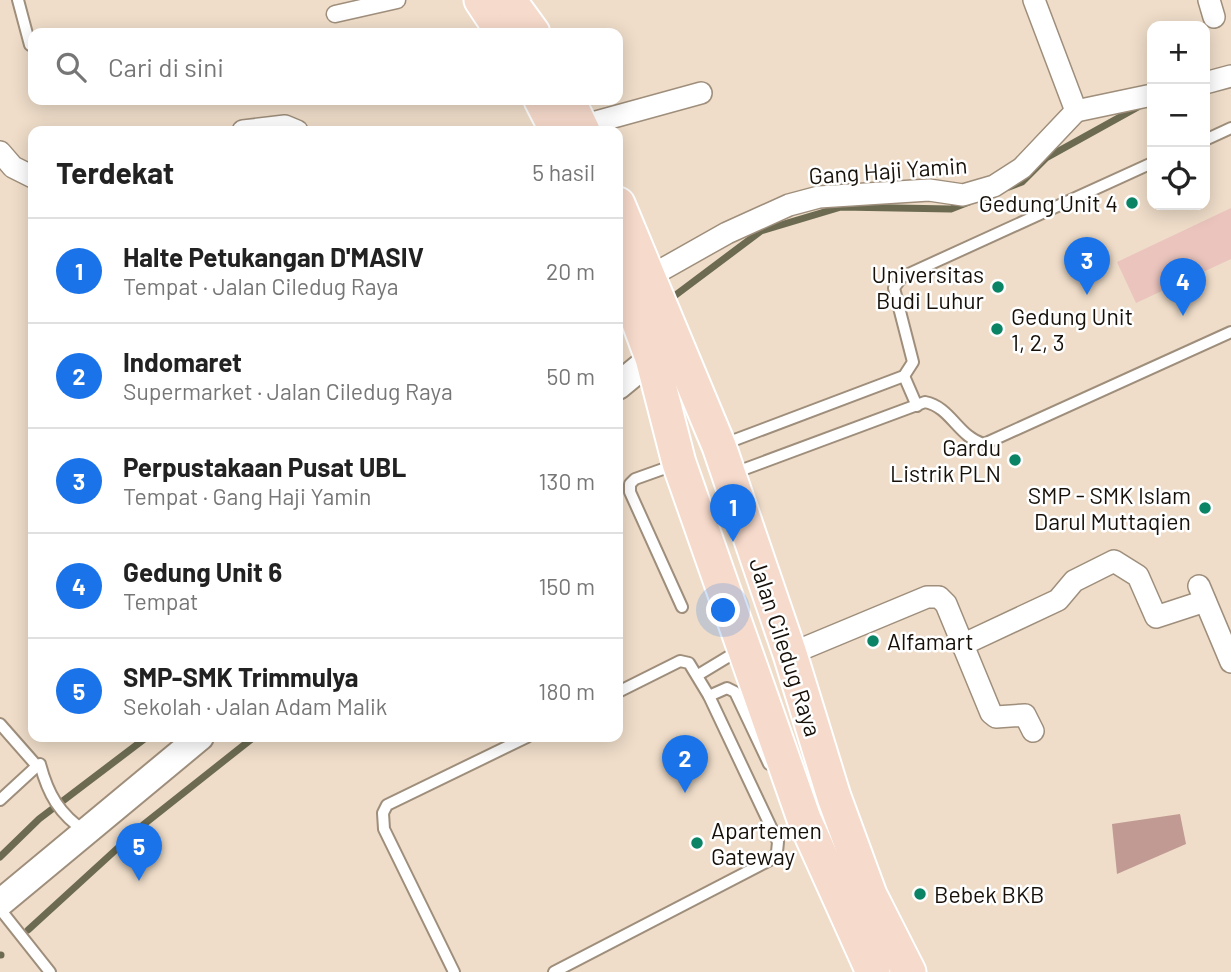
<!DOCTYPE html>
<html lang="id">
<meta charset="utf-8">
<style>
body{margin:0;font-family:Barlow,sans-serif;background:#f6f6f6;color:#222}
.controls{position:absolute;right:21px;top:21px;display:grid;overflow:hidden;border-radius:14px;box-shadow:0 4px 18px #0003}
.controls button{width:63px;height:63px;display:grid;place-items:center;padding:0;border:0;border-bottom:2px solid #e0e0e0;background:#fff;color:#222;font:35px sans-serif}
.you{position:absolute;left:724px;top:611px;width:24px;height:24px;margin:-18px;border:5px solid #fff;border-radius:50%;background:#1a73e8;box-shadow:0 0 0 10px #1a73e833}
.badge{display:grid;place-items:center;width:46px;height:46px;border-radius:50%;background:#1a73e8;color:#fff;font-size:23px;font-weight:700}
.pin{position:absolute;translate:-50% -58px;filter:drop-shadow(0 2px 4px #0008)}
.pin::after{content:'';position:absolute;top:37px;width:24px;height:21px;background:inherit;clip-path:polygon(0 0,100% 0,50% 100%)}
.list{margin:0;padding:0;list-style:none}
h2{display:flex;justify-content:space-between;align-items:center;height:91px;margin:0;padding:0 28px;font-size:30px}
h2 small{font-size:23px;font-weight:400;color:#767676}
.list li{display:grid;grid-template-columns:46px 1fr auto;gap:21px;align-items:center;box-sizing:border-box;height:105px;padding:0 28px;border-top:2px solid #e0e0e0}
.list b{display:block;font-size:26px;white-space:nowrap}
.list p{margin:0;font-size:23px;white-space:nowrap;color:#767676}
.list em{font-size:23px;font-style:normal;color:#767676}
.icon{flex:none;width:38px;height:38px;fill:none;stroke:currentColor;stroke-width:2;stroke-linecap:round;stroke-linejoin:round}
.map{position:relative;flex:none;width:1231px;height:972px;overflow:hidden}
.search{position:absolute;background:#fff;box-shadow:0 4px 18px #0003;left:28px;top:28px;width:595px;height:77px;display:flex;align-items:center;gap:18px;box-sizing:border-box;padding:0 24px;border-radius:14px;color:#767676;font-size:26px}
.panel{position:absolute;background:#fff;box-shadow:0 4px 18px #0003;left:28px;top:126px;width:595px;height:616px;border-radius:14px}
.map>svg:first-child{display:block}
.green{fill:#eac4bd}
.forest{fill:#c09a93}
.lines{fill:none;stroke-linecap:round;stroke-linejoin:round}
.stream{stroke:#6c6b52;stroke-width:7}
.service-casing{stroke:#9e8e7b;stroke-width:14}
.pedestrian-casing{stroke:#9e8e7b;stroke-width:19}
.minor-casing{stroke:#9e8e7b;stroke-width:24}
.tertiary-casing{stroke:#9e8e7b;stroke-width:30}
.primary-casing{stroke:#fff;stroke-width:37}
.service{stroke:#fff;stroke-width:10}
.pedestrian{stroke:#fff;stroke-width:16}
.minor{stroke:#fff;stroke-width:21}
.tertiary{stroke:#fff;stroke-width:26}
.primary{stroke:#f6dacb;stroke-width:33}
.poi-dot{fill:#0b8465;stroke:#fff;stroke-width:2.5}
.labels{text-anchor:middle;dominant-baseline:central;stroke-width:5;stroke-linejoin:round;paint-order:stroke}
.street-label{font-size:23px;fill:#161009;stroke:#fff}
.poi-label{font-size:23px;fill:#161009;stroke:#fff;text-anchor:end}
</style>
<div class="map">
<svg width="1231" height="972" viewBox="0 0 1231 972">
<rect width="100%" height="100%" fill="#efddc9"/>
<path class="green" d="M1231,208v51l-95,44 -19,-41z"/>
<path class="forest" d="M1180,814l6,30 -69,30 -5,-50z"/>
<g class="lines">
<g class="stream">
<path d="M1009,187l13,-5 24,-24 92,-51"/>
<path d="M669,300l92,-69 80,-24 110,2 18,-7"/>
<path d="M618,332l11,-7"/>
<path d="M0,857l39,-38 108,-82"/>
<path d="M28,930l115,-105 111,-88"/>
<path d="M0,955h1"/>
</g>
<g class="service-casing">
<g id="service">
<path d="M18,0l12,45"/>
<path d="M1205,140l26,-12"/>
<path d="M904,376l13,30"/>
<path d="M724,444l180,-68 9,-14 -19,-74 8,-11 250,-114"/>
<path d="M677,464l-42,15 -5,5v8l52,115"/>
<path d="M734,473l191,-71c26,5 33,35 59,42l247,-112"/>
<path d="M698,675l43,-26"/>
<path d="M709,696l18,-8 8,4 34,72"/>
<path d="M0,724l37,42 3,-2c8,30 19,50 46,68"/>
<path d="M0,800l37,-34"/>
<path d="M0,909l50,63"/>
<path d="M454,972l-70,-143 -1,-16 4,-8 140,-68"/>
<path d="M554,972l218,-113 5,-7 1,-10 -69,-146 -20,-33 -9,-2 -62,31"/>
</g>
</g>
<g class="pedestrian-casing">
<path id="pedestrian" d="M335,14l62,-14"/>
</g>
<g class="minor-casing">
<g id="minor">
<path d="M1034,0l42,111"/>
<path d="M1209,0l5,17"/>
<path d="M1205,83l26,-7"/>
<path d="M1076,111l76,-16"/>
<path d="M581,126l120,-33"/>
<path d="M243,131l42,-5 12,5"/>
<path d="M0,152l13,15 20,10"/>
<path d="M640,282l87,-49 62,-28 30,-8 110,-7 34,5 31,-9 28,-18 54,-57"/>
<path d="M1199,586l32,76"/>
<path d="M962,645l96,-45 16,-19 40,-20 24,15 18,41 49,-16"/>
<path d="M790,654l137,-57h12l7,7 45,109 5,4 29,-2 8,16"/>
</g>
</g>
<g class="tertiary-casing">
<g id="tertiary">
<path d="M618,386l34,-28"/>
<path d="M0,903l200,-166"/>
</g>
</g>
<g class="primary-casing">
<g id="primary">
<path d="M481,0l22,33"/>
<path d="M509,0l24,33"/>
<path d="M541,100l16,31"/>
<path d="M568,100l15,31"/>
<path d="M618,204l101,242 71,208 44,143 36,98 39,77"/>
<path d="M618,266l34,92 27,105 125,356 69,153"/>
</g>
</g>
<use href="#service" class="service"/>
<use href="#pedestrian" class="pedestrian"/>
<use href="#minor" class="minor"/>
<use href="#tertiary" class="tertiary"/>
<use href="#primary" class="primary"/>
</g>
<g class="poi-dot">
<circle cx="1132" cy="203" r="7"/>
<circle cx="998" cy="287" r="7"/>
<circle cx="997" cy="329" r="7"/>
<circle cx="1015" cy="460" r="7"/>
<circle cx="1205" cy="508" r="7"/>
<circle cx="873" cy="641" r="7"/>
<circle cx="697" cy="843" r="7"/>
<circle cx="920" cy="894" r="7"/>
</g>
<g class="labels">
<g class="street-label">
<text transform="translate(888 170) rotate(-4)">Gang Haji Yamin</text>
<text transform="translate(786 647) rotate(72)">Jalan Ciledug Raya</text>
</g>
<g class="poi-label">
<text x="1118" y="203">Gedung Unit 4</text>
<text x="984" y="274">Universitas<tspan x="984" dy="26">Budi Luhur</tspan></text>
<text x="1011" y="316" text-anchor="start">Gedung Unit<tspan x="1011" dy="26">1, 2, 3</tspan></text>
<text x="1001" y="447">Gardu<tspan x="1001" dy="26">Listrik PLN</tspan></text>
<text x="1191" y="495">SMP - SMK Islam<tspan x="1191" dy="26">Darul Muttaqien</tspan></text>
<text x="887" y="641" text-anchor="start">Alfamart</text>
<text x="711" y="830" text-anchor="start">Apartemen<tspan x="711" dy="26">Gateway</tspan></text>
<text x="934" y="894" text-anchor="start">Bebek BKB</text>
</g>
</g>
</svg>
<div class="controls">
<button>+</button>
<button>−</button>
<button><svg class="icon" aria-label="locate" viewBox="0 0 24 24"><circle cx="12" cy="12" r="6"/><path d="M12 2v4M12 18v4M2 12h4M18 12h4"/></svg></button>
</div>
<div class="you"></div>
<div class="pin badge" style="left:733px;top:542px">1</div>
<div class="pin badge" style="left:685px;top:793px">2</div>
<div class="pin badge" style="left:1087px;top:295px">3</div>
<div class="pin badge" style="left:1183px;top:316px">4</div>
<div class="pin badge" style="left:139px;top:881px">5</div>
<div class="search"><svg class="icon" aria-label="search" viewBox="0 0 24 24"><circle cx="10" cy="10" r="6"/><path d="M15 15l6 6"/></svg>Cari di sini</div>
<section class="panel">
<h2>Terdekat<small>5 hasil</small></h2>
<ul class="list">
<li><span class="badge">1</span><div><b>Halte Petukangan D'MASIV</b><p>Tempat · Jalan Ciledug Raya</p></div><em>20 m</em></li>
<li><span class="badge">2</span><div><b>Indomaret</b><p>Supermarket · Jalan Ciledug Raya</p></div><em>50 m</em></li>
<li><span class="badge">3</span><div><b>Perpustakaan Pusat UBL</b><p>Tempat · Gang Haji Yamin</p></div><em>130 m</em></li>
<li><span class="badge">4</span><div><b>Gedung Unit 6</b><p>Tempat</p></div><em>150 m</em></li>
<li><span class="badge">5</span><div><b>SMP-SMK Trimmulya</b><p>Sekolah · Jalan Adam Malik</p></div><em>180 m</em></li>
</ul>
</section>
</div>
